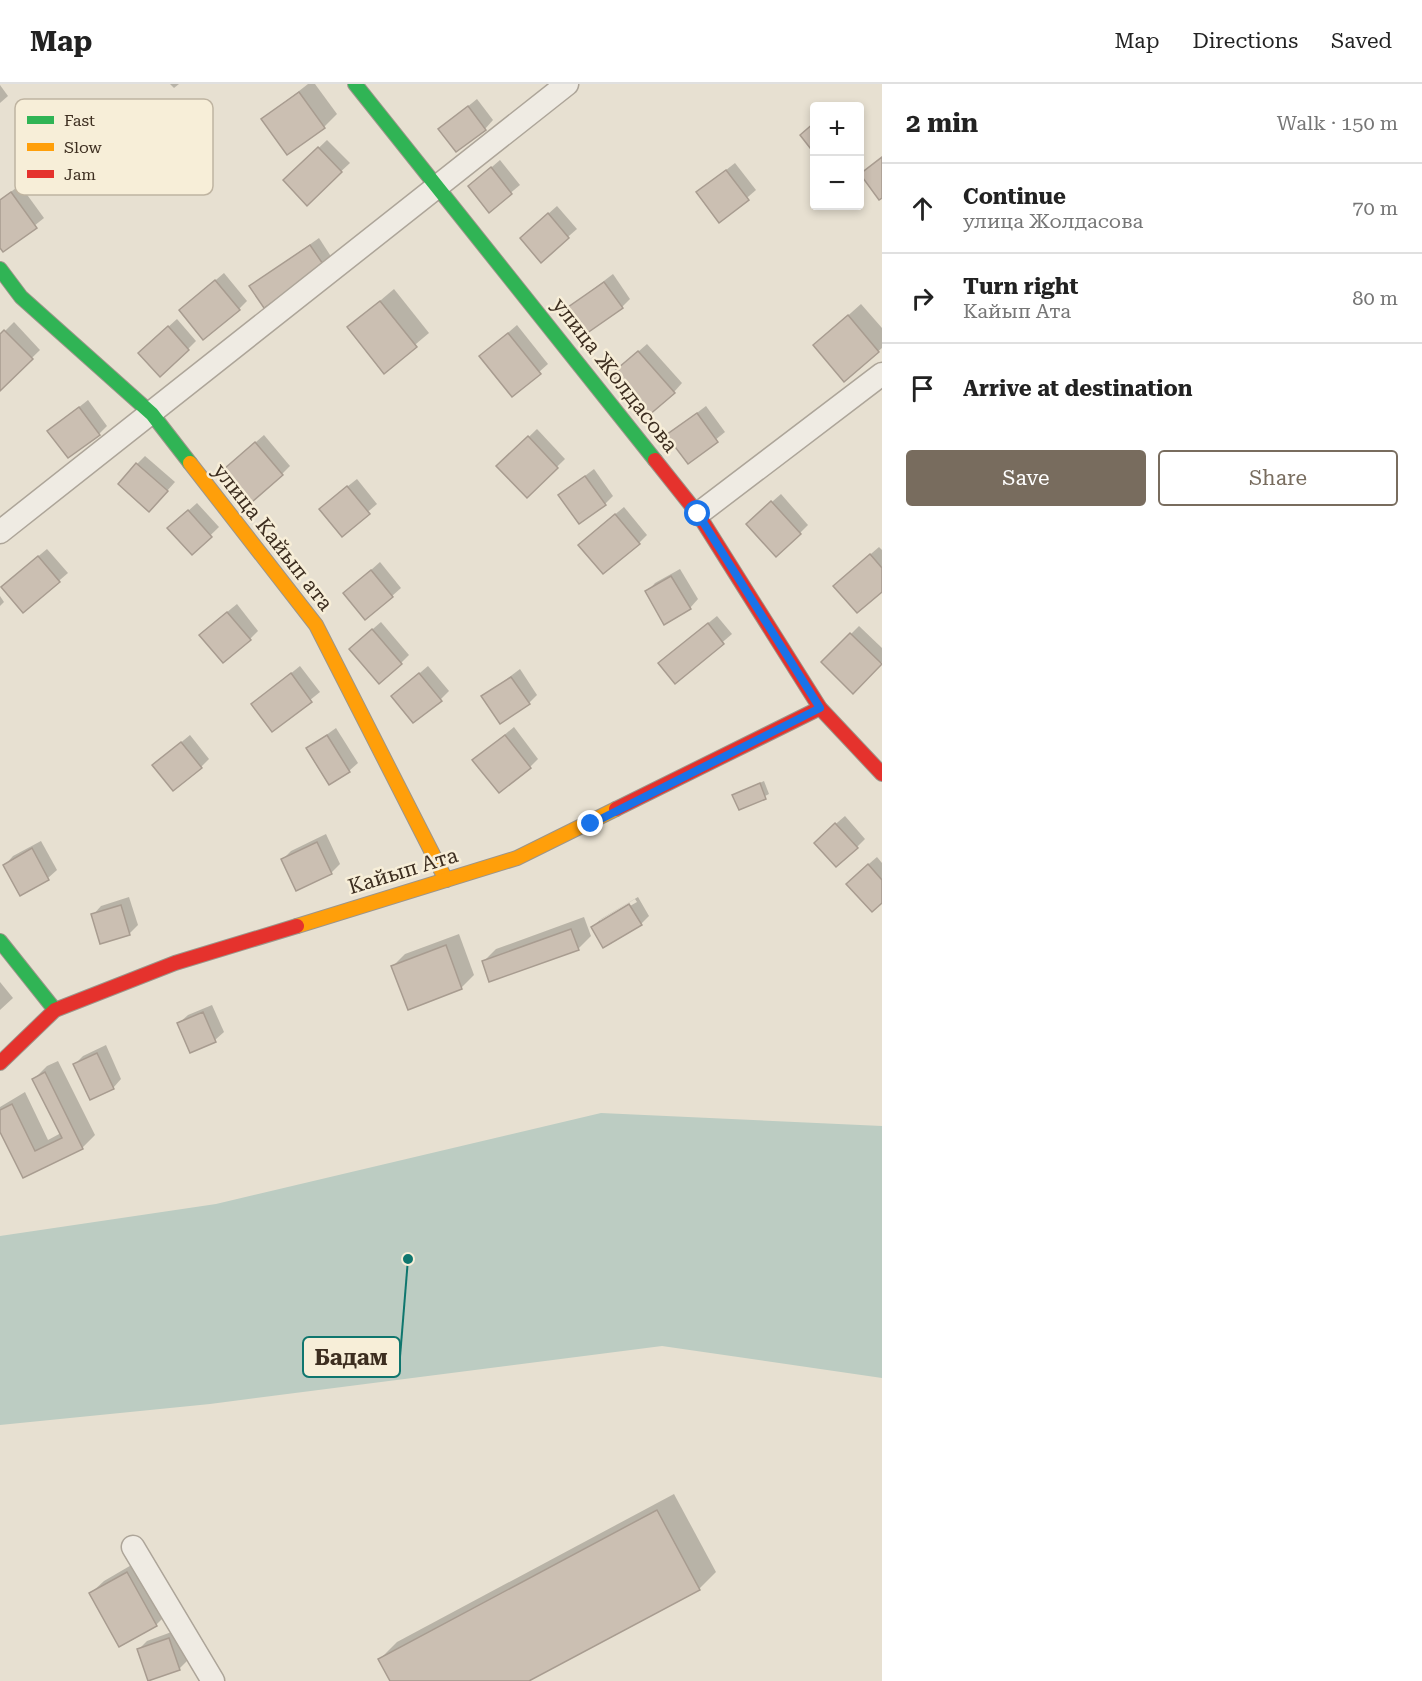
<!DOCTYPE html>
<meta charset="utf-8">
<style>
body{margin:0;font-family:"Roboto Serif",serif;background:#f6f6f6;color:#222}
.controls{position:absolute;right:18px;top:18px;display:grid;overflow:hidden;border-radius:6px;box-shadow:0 3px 9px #0003}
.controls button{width:54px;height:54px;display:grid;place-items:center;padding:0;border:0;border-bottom:2px solid #e0e0e0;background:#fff;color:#222;font:30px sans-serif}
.stop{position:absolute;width:18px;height:18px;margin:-14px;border:4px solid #1a73e8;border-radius:50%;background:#fff}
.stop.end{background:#1a73e8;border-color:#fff;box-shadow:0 2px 6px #0008}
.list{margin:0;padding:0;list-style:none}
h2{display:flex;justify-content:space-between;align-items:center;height:78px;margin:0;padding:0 24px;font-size:26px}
h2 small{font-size:20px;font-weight:400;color:#767676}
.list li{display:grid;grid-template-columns:39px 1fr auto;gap:18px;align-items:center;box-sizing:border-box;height:90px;padding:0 24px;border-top:2px solid #e0e0e0}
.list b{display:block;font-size:22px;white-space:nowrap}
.list p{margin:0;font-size:20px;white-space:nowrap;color:#767676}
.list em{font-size:20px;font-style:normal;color:#767676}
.actions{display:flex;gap:12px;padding:18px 24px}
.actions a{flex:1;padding:14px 0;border:2px solid #786c5e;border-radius:6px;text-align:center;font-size:21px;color:#786c5e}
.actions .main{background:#786c5e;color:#fff}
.icon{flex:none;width:33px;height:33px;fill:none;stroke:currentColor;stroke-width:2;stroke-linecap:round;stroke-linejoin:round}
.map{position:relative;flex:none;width:882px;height:1597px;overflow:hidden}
header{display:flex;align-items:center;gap:36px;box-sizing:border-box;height:84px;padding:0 30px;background:#fff;border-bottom:2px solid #e0e0e0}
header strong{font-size:28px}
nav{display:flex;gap:33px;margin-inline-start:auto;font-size:21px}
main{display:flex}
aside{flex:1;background:#fff}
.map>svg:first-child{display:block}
.water{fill:#bcccc2}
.shadow{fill:#0003;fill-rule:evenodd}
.building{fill:#cbbfb2;stroke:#a89c90;stroke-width:1.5}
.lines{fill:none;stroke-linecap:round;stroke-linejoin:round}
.street-casing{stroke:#ada599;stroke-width:25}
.fast-casing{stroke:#9c958a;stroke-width:16}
.slow-casing{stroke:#9c958a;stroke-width:16}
.jam-casing{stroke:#9c958a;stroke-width:16}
.street{stroke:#efebe3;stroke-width:22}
.fast{stroke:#30b455;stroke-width:14}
.slow{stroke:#ff9f0a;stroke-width:14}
.jam{stroke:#e5322d;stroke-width:14}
.route{stroke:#1a73e8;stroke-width:8}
.labels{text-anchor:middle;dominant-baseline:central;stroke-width:5;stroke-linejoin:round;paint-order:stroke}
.street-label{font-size:21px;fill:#3d2e20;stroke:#f7eed8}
.key{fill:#f7eed8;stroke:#bfb4a1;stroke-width:1.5}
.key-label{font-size:16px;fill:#3d2e20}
.leader{fill:none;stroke:#0f766e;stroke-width:2}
.callout-dot{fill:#0f766e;stroke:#f7eed8;stroke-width:2}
.callout{fill:#f7eed8;stroke:#0f766e;stroke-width:2}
.callout-label{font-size:22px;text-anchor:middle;font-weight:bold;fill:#3d2e20}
</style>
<header>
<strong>Map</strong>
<nav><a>Map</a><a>Directions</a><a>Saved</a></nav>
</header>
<main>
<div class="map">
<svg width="882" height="1597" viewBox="0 0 882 1597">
<rect width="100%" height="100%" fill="#e7e0d1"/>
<path class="water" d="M601,1029l281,13v252l-220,-32 -452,58 -210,21v-189l216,-32z"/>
<g class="shadow">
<path d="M170,0h9l-5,4z"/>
<path d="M308,0h7l22,30 -13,13 -61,-8z"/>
<path d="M0,1l8,11 -8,7z"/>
<path d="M477,15l16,21 -8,9h-45z"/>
<path d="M327,56l23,23 -43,40 -22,-23z"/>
<path d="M500,76l20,25 -31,26 -19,-25z"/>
<path d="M735,79l21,27 -36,31 -22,-29z"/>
<path d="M20,101l24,33 -40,32 -4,-5v-45z"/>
<path d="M557,122l20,23 -36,31 -11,-30z"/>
<path d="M319,154l13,20 -8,8 -73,20z"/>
<path d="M224,189l23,28 -8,8 -58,1z"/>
<path d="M613,190l17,25 -8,8 -59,5z"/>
<path d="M394,205l35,44 -45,38 -35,-44z"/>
<path d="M861,220l21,24v20l-38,32 -29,-35z"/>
<path d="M177,235l19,22 -8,8 -40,-4z"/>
<path d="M14,238l26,28 -40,39v-53z"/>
<path d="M517,241l31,39 -35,31 -32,-39z"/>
<path d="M647,260l35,39 -8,9 -52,-26z"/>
<path d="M88,316l19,26 -8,8 -50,-3z"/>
<path d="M706,322l19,26 -37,30 -20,-27z"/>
<path d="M537,345l28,30 -38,37 -20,-38z"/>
<path d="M264,351l26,31 -8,8 -48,-13z"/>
<path d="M145,372l30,26 -17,19 -21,-37z"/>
<path d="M594,385l19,27 -8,8 -45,-9z"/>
<path d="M357,395l20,25 -35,30 -13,-33z"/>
<path d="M781,410l27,31 -8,8 -44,-17z"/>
<path d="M197,419l22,24 -27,26 -14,-33z"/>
<path d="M624,423l23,28 -8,8 -50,-7z"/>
<path d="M879,463l3,3v40l-38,-13z"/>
<path d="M47,465l21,24 -44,38 -13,-32z"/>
<path d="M380,478l21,26 -9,8 -47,-3z"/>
<path d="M680,485l18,30 -8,9 -43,-16 8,-9z"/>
<path d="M0,512l4,6 -4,4z"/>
<path d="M237,520l21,27 -8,8 -40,-13z"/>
<path d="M717,532l15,18 -56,48 -7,-27z"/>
<path d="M381,538l28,33 -8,8 -42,-22z"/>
<path d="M859,542l23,22v14l-29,29 -30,-29z"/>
<path d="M300,582l20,26 -47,38 -20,-26z"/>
<path d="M428,582l21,25 -8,8 -48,-3z"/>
<path d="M520,585l17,26 -8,8 -46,-6z"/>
<path d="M514,643l24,32 -8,8 -56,-7z"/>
<path d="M336,644l22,35 -9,8 -41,-23z"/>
<path d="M190,651l19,24 -8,8 -47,-2z"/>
<path d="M764,697l5,13 -29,14 -6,-13z"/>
<path d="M845,732l20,23 -8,8 -33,-13z"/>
<path d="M326,750l14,30 -9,9 -34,16 -14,-30 8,-8z"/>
<path d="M41,757l16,29 -9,8 -28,16 -15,-29 8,-9z"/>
<path d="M877,773l5,6v37l-26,-25z"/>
<path d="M129,813l9,28 -8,8 -29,9 -8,-27 8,-9z"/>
<path d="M638,813l11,19 -8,8 -48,3 8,-8zM635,815l2,3 -37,21v-3z"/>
<path d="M584,833l7,19 -13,13 -95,13 13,-13z"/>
<path d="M459,850l15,41 -13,13 -68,-22 12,-12z"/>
<path d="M0,898l13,16 -13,12z"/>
<path d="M212,921l12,27 -9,8 -36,-17 9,-8z"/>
<path d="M106,961l15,34 -8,9 -38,-24 8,-8z"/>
<path d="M58,977l37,74 -13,13 -58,28 -24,-48v-21l25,-15 23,48 13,-7 -27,-54 13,-13z"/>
<path d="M674,1410l42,78 -17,17 -173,92h-134l-12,-22 17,-17z"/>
<path d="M140,1476l29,52 -13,13 -65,-32 13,-12z"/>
<path d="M177,1546l11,30 -8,8 -31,11 -11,-29 9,-9z"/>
</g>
<g class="building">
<path d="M299,8l26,36 -38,27 -26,-36z"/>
<path d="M468,22l18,24 -30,22 -18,-23z"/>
<path d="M814,39v30l-14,-18z"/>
<path d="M318,63l24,25 -35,34 -24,-26z"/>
<path d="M882,73v41l-3,2 -19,-26z"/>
<path d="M491,83l21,27 -23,19 -21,-27z"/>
<path d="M726,86l23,30 -30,23 -23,-31z"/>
<path d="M11,108l26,36 -34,24 -3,-4v-48z"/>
<path d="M548,129l21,25 -28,25 -21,-25z"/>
<path d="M310,161l15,22 -61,41 -15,-22z"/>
<path d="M215,196l25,30 -37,30 -24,-30z"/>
<path d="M604,198l19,26 -43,30 -19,-26z"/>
<path d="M380,217l37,46 -33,27 -37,-47z"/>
<path d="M848,231l31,37 -35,30 -31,-37z"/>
<path d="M168,242l21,24 -29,27 -22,-24z"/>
<path d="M4,246l29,29 -33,32v-57z"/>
<path d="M508,249l33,41 -29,23 -33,-41z"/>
<path d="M638,267l37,42 -27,23 -37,-42z"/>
<path d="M79,323l21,28 -32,23 -21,-27z"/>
<path d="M697,329l21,29 -30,22 -22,-29z"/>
<path d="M528,352l30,32 -31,30 -31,-32z"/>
<path d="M255,358l28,33 -31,27 -28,-33z"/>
<path d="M136,379l32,28 -19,21 -31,-28z"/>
<path d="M585,392l21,29 -27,19 -21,-29z"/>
<path d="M347,402l23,28 -28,23 -23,-28z"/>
<path d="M771,417l30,33 -25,23 -30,-33z"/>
<path d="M188,426l24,27 -20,18 -25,-27z"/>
<path d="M615,430l25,30 -37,30 -25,-29z"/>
<path d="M870,470l12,14v24l-25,21 -24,-27z"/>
<path d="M38,472l22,26 -37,31 -22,-26z"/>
<path d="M371,486l22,27 -28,23 -22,-27z"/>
<path d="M671,492l20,33 -27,16 -19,-34z"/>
<path d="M227,528l24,28 -28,23 -24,-28z"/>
<path d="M708,539l16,21 -49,40 -17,-21z"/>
<path d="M372,545l30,35 -23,20 -30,-35z"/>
<path d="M850,549l32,31 -29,30 -32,-32z"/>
<path d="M291,589l21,29 -40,30 -21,-28z"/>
<path d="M419,589l23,28 -29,22 -22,-27z"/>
<path d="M511,593l19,27 -30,20 -19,-28z"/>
<path d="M327,651l23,37 -21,13 -23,-37z"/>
<path d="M505,651l26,33 -32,25 -27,-33z"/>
<path d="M181,658l21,26 -29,23 -21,-26z"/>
<path d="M760,699l6,16 -27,11 -7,-15z"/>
<path d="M835,739l23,25 -22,19 -22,-24z"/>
<path d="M317,758l15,32 -36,17 -15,-32z"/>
<path d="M32,764l17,32 -29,16 -17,-31z"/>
<path d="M868,780l14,16v23l-10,9 -26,-28z"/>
<path d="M629,820l13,21 -39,23 -12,-21z"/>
<path d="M121,821l9,30 -30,9 -9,-30z"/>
<path d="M571,845l8,21 -90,32 -7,-21z"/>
<path d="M446,861l16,44 -54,21 -17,-44z"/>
<path d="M203,928l13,30 -26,11 -13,-30z"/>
<path d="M97,969l17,36 -24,11 -17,-36z"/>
<path d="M45,988l38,77 -60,29 -23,-46v-22l12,-6 23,47 27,-13 -30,-59z"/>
<path d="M657,1426l43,80 -171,91h-139l-12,-22z"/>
<path d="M127,1488l30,54 -38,21 -30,-54z"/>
<path d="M169,1554l11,32 -32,11 -11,-32z"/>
</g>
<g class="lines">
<g class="street-casing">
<g id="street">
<path d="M698,430l184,-140"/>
<path d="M0,448l567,-448"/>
<path d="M133,1463l80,134"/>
</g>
</g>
<g class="fast-casing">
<g id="fast">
<path d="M355,0l300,376"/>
<path d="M0,185l21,28 131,117 38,49"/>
<path d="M0,857l55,69"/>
</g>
</g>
<g class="slow-casing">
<g id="slow">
<path d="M190,379l126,162 130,255"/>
<path d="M297,842l220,-68 99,-49"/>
</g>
</g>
<g class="jam-casing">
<g id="jam">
<path d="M655,376l43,54 122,194 62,66"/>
<path d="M616,725l204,-101"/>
<path d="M0,979l55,-53 120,-47 122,-37"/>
</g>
</g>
<use href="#street" class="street"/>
<use href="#fast" class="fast"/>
<use href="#slow" class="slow"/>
<use href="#jam" class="jam"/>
</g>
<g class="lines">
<path class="route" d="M591,740l229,-116 -122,-194"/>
</g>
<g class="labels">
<g class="street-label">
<text transform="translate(615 291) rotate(52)">улица Жолдасова</text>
<text transform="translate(273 453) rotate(52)">улица Кайып ата</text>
<text transform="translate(403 787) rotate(-17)">Кайып Ата</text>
</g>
</g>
<rect x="15" y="15" width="198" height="96" rx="9" class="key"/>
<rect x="27" y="32" width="27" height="8" fill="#30b455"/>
<rect x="27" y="59" width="27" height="8" fill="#ff9f0a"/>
<rect x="27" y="86" width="27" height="8" fill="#e5322d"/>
<g class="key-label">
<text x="64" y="42">Fast</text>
<text x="64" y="69">Slow</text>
<text x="64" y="96">Jam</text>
</g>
<path class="leader" d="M408 1175L400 1273"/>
<circle class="callout-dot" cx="408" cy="1175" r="6"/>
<rect class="callout" x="303" y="1253" width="97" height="40" rx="6"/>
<g class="callout-label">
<text x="351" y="1281">Бадам</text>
</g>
</svg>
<div class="controls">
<button>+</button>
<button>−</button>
</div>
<div class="stop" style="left:698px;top:430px"></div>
<div class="stop end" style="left:591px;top:740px"></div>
</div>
<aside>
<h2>2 min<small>Walk · 150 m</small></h2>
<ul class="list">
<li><svg class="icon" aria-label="ahead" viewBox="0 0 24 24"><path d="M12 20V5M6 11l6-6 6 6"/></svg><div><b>Continue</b><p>улица Жолдасова</p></div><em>70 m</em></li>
<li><svg class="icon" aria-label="right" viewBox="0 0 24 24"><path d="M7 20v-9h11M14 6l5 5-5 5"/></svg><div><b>Turn right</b><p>Кайып Ата</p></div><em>80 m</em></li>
<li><svg class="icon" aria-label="arrive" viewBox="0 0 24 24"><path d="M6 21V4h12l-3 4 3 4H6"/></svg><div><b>Arrive at destination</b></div></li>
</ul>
<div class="actions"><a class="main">Save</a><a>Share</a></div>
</aside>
</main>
